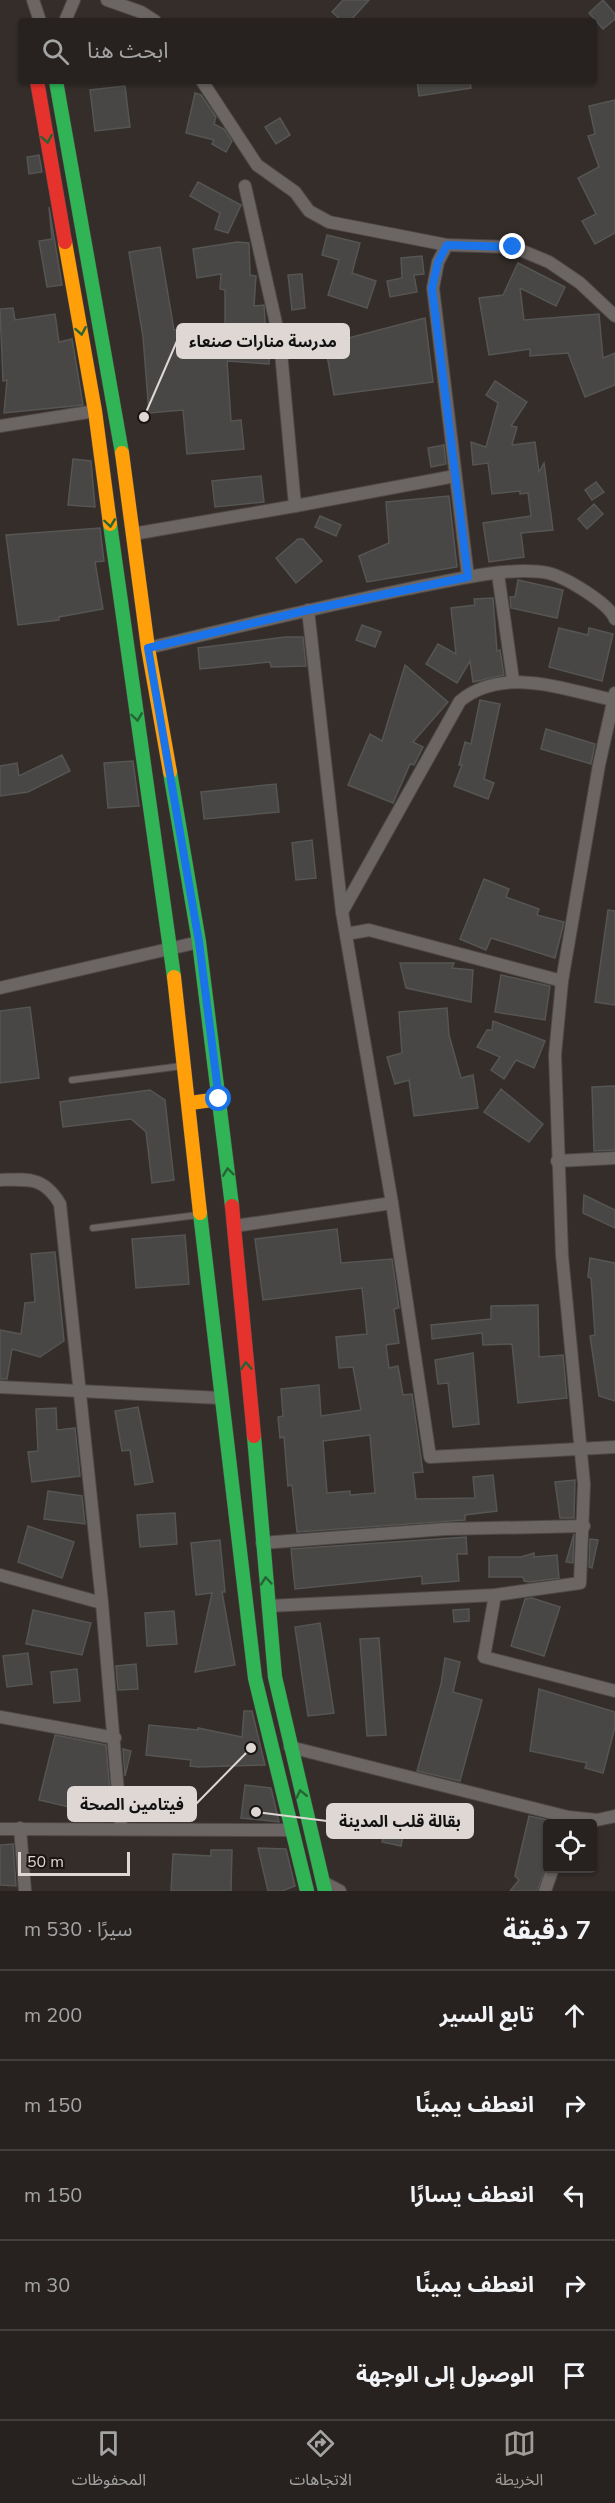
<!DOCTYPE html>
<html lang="ar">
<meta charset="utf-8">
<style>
body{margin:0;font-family:"Nunito Sans","Noto Sans Arabic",sans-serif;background:#2f2a29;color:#f1f3f6;direction:rtl}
.controls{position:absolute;right:18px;bottom:18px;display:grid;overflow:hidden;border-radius:6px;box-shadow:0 2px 4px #0004}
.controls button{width:54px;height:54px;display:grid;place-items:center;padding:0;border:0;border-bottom:2px solid #433f3e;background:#272220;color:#f1f3f6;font:30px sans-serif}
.scale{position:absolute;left:18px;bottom:15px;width:112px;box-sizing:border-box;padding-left:6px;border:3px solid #ded7d4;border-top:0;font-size:16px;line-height:21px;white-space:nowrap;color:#ded7d4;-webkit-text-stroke:4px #1a1513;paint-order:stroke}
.stop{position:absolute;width:18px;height:18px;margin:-14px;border:4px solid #1a73e8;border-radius:50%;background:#fff}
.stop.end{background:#1a73e8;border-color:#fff;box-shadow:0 2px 6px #0008}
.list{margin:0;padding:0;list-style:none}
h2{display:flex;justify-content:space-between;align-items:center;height:78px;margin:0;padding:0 24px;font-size:26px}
h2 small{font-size:20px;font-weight:400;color:#a4a4a5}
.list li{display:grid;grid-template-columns:39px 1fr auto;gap:18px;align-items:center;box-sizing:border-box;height:90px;padding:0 24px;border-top:2px solid #433f3e}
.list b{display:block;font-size:22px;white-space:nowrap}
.list em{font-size:20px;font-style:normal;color:#a4a4a5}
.icon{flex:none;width:33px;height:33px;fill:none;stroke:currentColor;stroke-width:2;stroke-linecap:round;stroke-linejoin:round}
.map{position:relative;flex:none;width:615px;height:1891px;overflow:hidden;direction:ltr}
.search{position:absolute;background:#272220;box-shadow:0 2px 4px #0004;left:18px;right:18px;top:18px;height:66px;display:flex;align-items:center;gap:15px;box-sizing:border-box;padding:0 21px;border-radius:6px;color:#a4a4a5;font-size:22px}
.sheet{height:528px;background:#272220}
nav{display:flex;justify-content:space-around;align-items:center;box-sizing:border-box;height:84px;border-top:2px solid #433f3e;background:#272220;font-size:16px;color:#a4a4a5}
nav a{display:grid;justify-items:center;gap:3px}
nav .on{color:#a29c98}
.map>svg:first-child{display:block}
.building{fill:#494745;stroke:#555553;stroke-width:1.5;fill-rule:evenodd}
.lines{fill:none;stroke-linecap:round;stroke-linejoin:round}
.lane-casing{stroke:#4e4846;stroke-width:8}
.street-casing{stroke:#4e4846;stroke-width:14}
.fast-casing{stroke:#4e4846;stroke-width:15}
.slow-casing{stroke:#4e4846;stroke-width:15}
.jam-casing{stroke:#4e4846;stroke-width:15}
.lane{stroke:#6b6664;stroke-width:6}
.street{stroke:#6b6664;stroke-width:12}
.fast{stroke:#30b455;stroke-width:14}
.slow{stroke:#ff9f0a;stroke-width:14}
.jam{stroke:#e5322d;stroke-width:14}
.oneway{stroke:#256434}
.route{stroke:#1a73e8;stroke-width:8}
.leader{fill:none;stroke:#ded7d4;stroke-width:2}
.callout-dot{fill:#ded7d4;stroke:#1a1513;stroke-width:2}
.callout{fill:#ded7d4;stroke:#ded7d4;stroke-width:2}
.callout-label{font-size:16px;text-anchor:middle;font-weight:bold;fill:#111}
</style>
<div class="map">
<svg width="615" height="1891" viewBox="0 0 615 1891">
<rect width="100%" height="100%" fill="#342d2a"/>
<g class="building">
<path d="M343,0h26l-19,21h-8l-10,-9z"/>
<path d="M603,0l12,14v5l-12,10 -14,-16z"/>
<path d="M417,81h53l1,7 -52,8z"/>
<path d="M125,86l5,41 -35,4 -5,-41z"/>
<path d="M195,93l6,2 15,22 -2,7 10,5 8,12 -6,11 -14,-8 2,-4 -28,-7z"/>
<path d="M615,100v133l-20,11 -13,-23 14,-7 -18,-36 21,-11 -11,-31 7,-2 -6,-28z"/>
<path d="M280,118l10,17 -14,9 -11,-17z"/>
<path d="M39,155l3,17 -13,2 -2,-17z"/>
<path d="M198,182l43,23 -13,28 -13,-4 5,-16 -30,-17z"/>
<path d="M49,207l13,78 -15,2 -8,-46 13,-2z"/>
<path d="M327,235l33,8 -8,30 24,8 -9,27 -39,-13 11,-35 -17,-5z"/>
<path d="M237,242l12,1 1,32 6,1 -2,30 10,-1 2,31 5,1 -2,27 -42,-3 4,60 10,-1 3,29 -57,5 -4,-44 -34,3 -6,-76 -14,-85 31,-5 14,83 51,-4v-36l-5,-1 1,-15 -24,4 -4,-29z"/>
<path d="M422,256l2,18 -10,1 3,17 -27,5 -3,-16 15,-3 -1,-20z"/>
<path d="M518,263l47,24 -9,19 -36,-18 4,32 75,-6 4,44 12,-5v32l-30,12 -17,-44 -38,3v-7l-41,6 -10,-57 24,-3z"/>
<path d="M302,274l3,34 -13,2 -4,-35z"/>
<path d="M13,308l2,12 40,-6 4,28 13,-3 11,66 -79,8 3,-33 -4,1 -3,-72z"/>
<path d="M425,318l8,64 -99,13 -9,-51z"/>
<path d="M495,381l32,21 -16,24 6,1 -5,18 23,-3 4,30 5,-9 9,67 -32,3 3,24 -35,5 -6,-39 48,-7 -3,-23 -8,1v-3l-28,3 -4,-31 -15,2 -2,-23 15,5 12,-44 -12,-8z"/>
<path d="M444,445l2,19 -15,3 -3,-19z"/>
<path d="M73,459l18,2 4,46 -27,-2z"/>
<path d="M261,476l3,26 -49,5 -3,-26z"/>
<path d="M596,482l8,10 -12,8 -7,-10z"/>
<path d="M449,496l8,71 -90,15 -8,-26 30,-13 -3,-41z"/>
<path d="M594,504l9,10 -16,15 -9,-10z"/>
<path d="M320,516l21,9 -5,11 -21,-9z"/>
<path d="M100,528l4,33 -9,1 8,47 -44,8v3l-41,5 -12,-90z"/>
<path d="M298,539h5l19,22 -26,22 -20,-25z"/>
<path d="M518,580l45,10 -6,28 -46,-10 -1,-11h5z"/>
<path d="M493,598l4,53 3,-1 4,25 -31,7 -3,-21 -13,22 -31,-19 12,-20 18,10 -5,-46 24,-3 -1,-6z"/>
<path d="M362,625l19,7 -6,15 -19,-7z"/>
<path d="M559,628l29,7 1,-7 24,6 -11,47 -53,-14z"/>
<path d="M285,637h18l3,29 -35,1 -1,-5 -70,7 -2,-21z"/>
<path d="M405,665l43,37 -35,40 10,5 -9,18 -4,-1 -17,39 -45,-18 22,-51 12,7z"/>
<path d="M480,700l20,4 -16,75 10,4 -6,16 -34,-13 8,-21h-3l6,-23 6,2z"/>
<path d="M546,729l49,15 -4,20 -50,-15z"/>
<path d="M62,755l8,16 -42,21 -28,4v-30l17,-3 2,13z"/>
<path d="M133,761l6,45 -31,2 -4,-45z"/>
<path d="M276,784l3,28 -75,7 -3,-27z"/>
<path d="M312,840l4,38 -20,2 -4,-37z"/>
<path d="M484,879l25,10 -3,8 33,12 -2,6 27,7 -9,36 -64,-20 -5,12 -26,-11z"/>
<path d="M608,910l7,1v94l-20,-3z"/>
<path d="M400,963h54l-2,5 21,2 -2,32 -65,-14z"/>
<path d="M501,975l49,11 -5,34 -50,-8z"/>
<path d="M30,1007l9,71 -39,5v-72z"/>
<path d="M447,1008l2,27 12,43 12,-3 5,33 -64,8 -5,-36 -14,4 -8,-27 15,-4 -3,-41z"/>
<path d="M493,1021l52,20 -11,27 -18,-8 -12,19 -13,-9 9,-13 -23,-10 10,-17h5z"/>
<path d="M615,1086v64l-21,1 -2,-64z"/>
<path d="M501,1089l42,35 -14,18 -45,-30z"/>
<path d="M150,1090l15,10 9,80 -22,3 -6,-51 -15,-13 -68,8 -3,-25z"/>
<path d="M584,1195l31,15v18l-32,-15z"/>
<path d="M337,1229l4,34 51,-4 7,49 -5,1 5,34 -13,2 3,23 9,-2 5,29 9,-1 11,78 -10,1 3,26 59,-1 -2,-21 20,-2 4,36 -32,4v5l-168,12 -5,-47 -4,1 -4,-49 -4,1 -2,-21 5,-1 -2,-27 38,-4 2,31 40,-6 -8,-43 -14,1 -3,-31 31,-3 -5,-46 -99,12 -8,-61zM370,1435l5,58 -25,2v-4l-23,2 -4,-52z"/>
<path d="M185,1235l4,49 -53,4 -4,-49z"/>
<path d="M55,1252l9,89 -24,16 -28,-8 -5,30h-7v-49l21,4 4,-31 10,-1 -4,-48z"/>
<path d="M590,1258l25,5v138l-16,-5 -9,-60 5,-1 -4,-57 -3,-1z"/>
<path d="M538,1305l1,52 24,-2 4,43 -49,5 -6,-59 -29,1 -1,-12 -50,6 -1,-14 60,-6v-13z"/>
<path d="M473,1353l6,71 -26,3 -5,-44 -10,1 -3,-24z"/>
<path d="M138,1407l15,75 -18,3 -5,-35 -8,1 -7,-40z"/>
<path d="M56,1408l1,22 18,-2 5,48 -48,6 -4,-30 10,-1 -2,-42z"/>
<path d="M575,1480l-1,38h-14l-5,-36z"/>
<path d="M48,1491l34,5 3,28 -41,-5z"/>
<path d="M175,1513l2,31 -37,3 -3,-32z"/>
<path d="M28,1526l46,16 -12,36 -44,-16z"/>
<path d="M574,1534l-1,29 -7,-1z"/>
<path d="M466,1537l1,17h-10l2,27 -37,3v-8l-127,13 -4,-40z"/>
<path d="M590,1539l8,1 -6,28 -3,-1z"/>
<path d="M220,1540l5,52h-3l13,73 -40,7 17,-79 -16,2 -5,-52z"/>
<path d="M534,1553v4l23,-2 2,23 -29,4 -6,-1 -1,-4h-34v-20h32z"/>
<path d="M532,1598l28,9 -16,49 -33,-10 14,-47z"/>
<path d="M469,1609v12l-15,1 -1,-12z"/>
<path d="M33,1610l58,13 -9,32 -56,-11z"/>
<path d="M174,1611l3,33 -30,2 -2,-33z"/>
<path d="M320,1623l14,90 -26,3 -13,-89z"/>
<path d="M379,1638l7,97 -19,1 -7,-97z"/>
<path d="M28,1653l4,31 -25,3 -4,-31z"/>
<path d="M445,1658l15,4 -7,30 29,8 -22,81 -43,-10 24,-87z"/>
<path d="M136,1664l2,25 -20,1 -2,-24z"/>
<path d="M77,1669l3,32 -26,2 -3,-31z"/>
<path d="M539,1689l76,23v15l-12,46 -18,-5 2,-5 -57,-12z"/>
<path d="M244,1711h8l13,54 -67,2 -8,-1 1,-6 -45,-5 3,-30 49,5v-2l44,9z"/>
<path d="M55,1735l51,10 6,72 -73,-17z"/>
<path d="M123,1749l8,2 -6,25z"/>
<path d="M245,1785l26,3 8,34 -38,-4z"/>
<path d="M529,1816l19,4v42l-11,29h-27l9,-11 -4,-4z"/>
<path d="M387,1817l19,4 -5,25 -19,-4z"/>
<path d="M13,1844l3,42 -16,-1v-40z"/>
<path d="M258,1848l28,1 9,37 -13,5h-14z"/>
<path d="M211,1850h21l-1,41h-60l2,-37 38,2z"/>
</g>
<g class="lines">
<g class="lane-casing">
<g id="lane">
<path d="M72,1080l110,-14"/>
<path d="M93,1228l105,-13"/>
</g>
</g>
<g class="street-casing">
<g id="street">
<path d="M33,0l7,21"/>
<path d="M107,0l34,12 14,9"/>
<path d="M65,21l9,-21"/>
<path d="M202,81l55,84 38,27 14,19 20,11 118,23 66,2 36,15 31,21 35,33"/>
<path d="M245,186l35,155 15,165 160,-30"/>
<path d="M447,245l-9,17 -5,26 35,289"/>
<path d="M0,426l95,-15"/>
<path d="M133,534l162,-28"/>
<path d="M498,574l15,106"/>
<path d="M308,610l34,302 50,291 38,254 185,-10"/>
<path d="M148,648c86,-21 173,-41 259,-59 37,-7 105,-24 141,-16 17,4 61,30 67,46"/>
<path d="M342,912l118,-211c43,-36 105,-11 154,-1"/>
<path d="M346,934l23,-4 193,51"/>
<path d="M0,988l199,-46"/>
<path d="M557,1161l58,-3"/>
<path d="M0,1180c29,-1 44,-3 60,24l42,399 19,225"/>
<path d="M235,1226l157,-23"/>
<path d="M0,1387l220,11"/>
<path d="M262,1543l183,-14 139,-3"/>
<path d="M0,1575l102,28"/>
<path d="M495,1595l-11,62 131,34"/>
<path d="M268,1606l227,-11 85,-12 4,-99 -22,-229 -7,-200 7,-74 37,-216 16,-72"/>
<path d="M0,1717l115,21"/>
<path d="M290,1747l278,70 29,3 18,-4"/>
<path d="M20,1828l5,63"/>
<path d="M0,1829l290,1"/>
<path d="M323,1882l17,9"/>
<path d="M545,1891l8,-23"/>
</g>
</g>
<g class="fast-casing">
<g id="fast">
<path d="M56,81l66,372"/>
<path d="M110,524l64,453"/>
<path d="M170,772l29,170 33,264"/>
<path d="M200,1213l55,465 52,213"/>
<path d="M254,1436l21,241 50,214"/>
</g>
</g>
<g class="slow-casing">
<g id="slow">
<path d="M65,242l30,169 15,113"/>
<path d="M122,453l26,195 22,124"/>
<path d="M174,977l26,236"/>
<path d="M190,1103l29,-4"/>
</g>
</g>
<g class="jam-casing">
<g id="jam">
<path d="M37,81l28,161"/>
<path d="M232,1206l22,230"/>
</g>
</g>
<use href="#lane" class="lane"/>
<use href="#street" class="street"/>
<use href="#fast" class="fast"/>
<use href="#slow" class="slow"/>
<use href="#jam" class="jam"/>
</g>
<defs><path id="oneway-chevron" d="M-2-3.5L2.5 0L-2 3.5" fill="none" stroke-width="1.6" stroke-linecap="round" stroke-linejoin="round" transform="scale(1.5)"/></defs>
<g class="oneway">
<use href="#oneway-chevron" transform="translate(47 139) rotate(80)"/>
<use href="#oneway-chevron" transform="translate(81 331) rotate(80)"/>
<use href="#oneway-chevron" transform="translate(110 523) rotate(82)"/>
<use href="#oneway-chevron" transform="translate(137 717) rotate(82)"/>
<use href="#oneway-chevron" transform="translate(228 1172) rotate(-97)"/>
<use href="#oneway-chevron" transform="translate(246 1366) rotate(-94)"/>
<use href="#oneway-chevron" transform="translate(266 1581) rotate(-95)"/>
<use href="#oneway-chevron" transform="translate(301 1794) rotate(-103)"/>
</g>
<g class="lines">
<path class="route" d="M219,1099l-20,-157 -51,-294 160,-38 160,-33 -36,-289 6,-26 9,-17 66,2"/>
</g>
<path class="leader" d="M144 417L177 341M251 1748L196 1804M256 1812L327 1821"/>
<g class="callout-dot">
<circle cx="144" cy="417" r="6"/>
<circle cx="251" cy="1748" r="6"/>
<circle cx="256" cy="1812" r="6"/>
</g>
<g class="callout">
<rect x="177" y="324" width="172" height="34" rx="6"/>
<rect x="68" y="1787" width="128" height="34" rx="6"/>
<rect x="327" y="1804" width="146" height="34" rx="6"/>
</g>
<g class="callout-label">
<text x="263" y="347">مدرسة منارات صنعاء</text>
<text x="132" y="1810">فيتامين الصحة</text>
<text x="400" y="1827">بقالة قلب المدينة</text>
</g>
</svg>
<div class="controls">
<button><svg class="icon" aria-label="locate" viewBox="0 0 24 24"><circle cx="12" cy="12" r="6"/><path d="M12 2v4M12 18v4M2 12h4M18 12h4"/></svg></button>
</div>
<div class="scale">50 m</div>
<div class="stop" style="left:219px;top:1099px"></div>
<div class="stop end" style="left:513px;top:247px"></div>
<div class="search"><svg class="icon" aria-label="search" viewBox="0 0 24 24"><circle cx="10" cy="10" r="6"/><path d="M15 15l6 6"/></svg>ابحث هنا</div>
</div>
<section class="sheet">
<h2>7 دقيقة<small>سيرًا · 530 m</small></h2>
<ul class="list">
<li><svg class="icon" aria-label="ahead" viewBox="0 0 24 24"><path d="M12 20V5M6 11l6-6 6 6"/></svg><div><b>تابع السير</b></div><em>200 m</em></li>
<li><svg class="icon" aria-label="right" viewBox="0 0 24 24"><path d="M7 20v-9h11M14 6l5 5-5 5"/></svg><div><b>انعطف يمينًا</b></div><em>150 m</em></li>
<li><svg class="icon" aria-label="left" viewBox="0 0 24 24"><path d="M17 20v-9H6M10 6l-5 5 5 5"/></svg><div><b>انعطف يسارًا</b></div><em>150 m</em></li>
<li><svg class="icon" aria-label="right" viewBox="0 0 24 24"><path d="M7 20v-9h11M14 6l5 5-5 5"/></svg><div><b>انعطف يمينًا</b></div><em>30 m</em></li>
<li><svg class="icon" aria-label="arrive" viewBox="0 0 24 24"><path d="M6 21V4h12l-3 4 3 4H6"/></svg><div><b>الوصول إلى الوجهة</b></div></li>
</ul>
</section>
<nav>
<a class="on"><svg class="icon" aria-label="map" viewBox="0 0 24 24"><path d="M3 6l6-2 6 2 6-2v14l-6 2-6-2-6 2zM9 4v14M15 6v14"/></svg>الخريطة</a>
<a><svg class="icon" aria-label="directions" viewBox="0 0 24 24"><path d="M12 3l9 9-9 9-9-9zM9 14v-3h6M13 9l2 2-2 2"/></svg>الاتجاهات</a>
<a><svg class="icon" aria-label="saved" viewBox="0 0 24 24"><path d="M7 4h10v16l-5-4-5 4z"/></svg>المحفوظات</a>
</nav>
